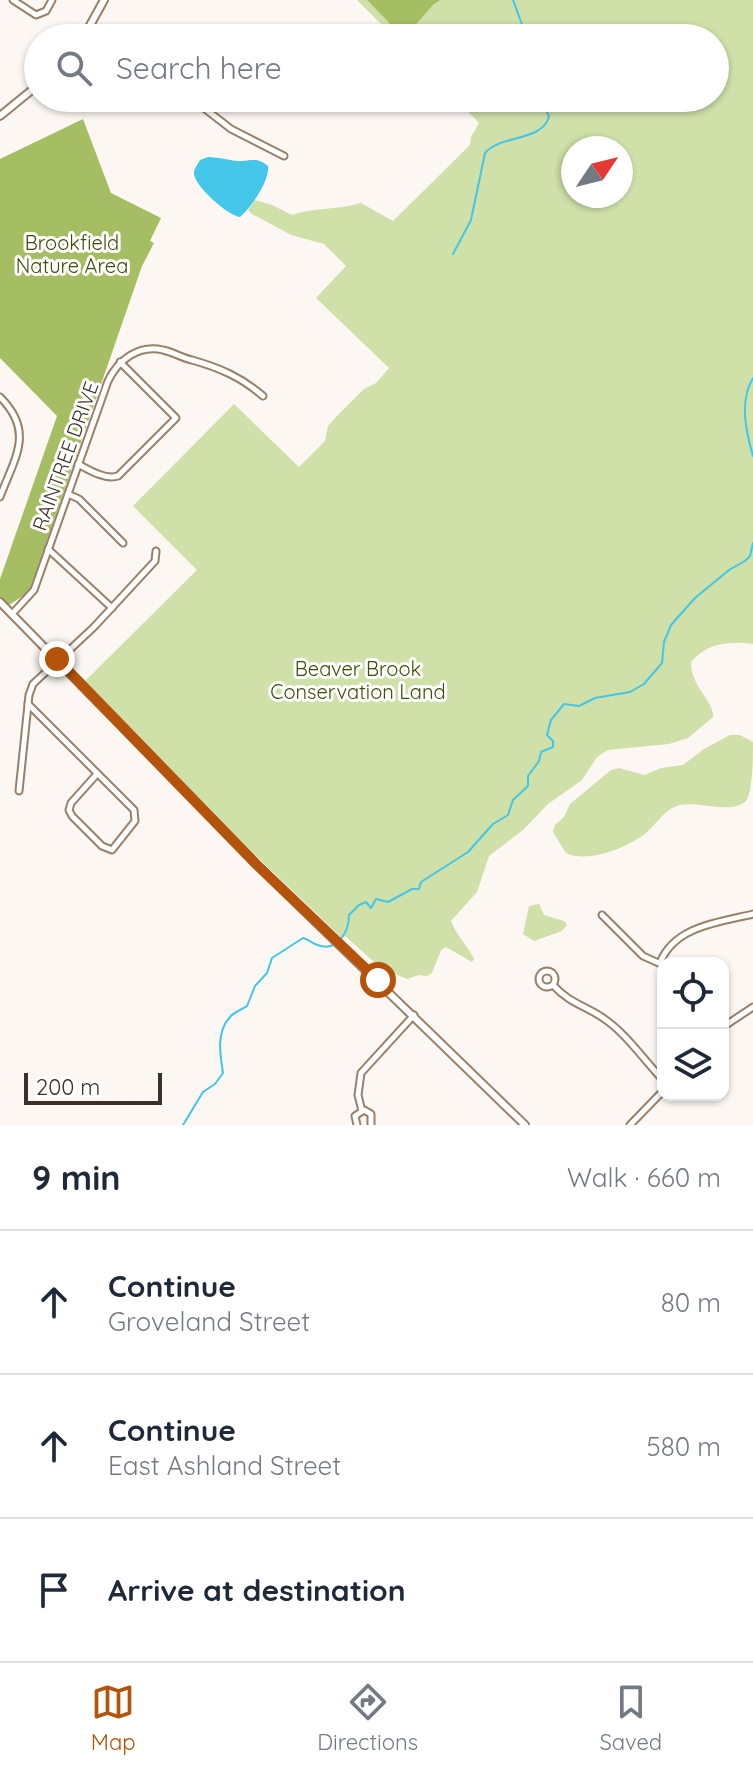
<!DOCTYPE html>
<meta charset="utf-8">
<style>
body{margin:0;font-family:Quicksand,sans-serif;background:#f6f6f7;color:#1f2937}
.controls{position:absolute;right:24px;bottom:24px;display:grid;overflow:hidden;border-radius:16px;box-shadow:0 2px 6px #0004}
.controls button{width:72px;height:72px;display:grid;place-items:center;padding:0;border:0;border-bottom:2px solid #e0e1e3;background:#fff;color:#1f2937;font:40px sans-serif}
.compass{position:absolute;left:561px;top:136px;width:72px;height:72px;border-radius:50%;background:#fff;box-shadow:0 2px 6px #0004;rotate:55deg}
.scale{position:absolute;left:24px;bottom:20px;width:138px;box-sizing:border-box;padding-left:8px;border:4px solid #3c3127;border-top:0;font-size:22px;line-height:28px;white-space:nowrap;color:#3c3127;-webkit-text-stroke:6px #fff;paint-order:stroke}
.stop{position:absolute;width:24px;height:24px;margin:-18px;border:6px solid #b45309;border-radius:50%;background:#fff}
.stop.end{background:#b45309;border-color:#fff;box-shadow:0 2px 8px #0008}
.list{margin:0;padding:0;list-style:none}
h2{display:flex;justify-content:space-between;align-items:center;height:104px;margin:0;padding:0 32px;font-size:34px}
h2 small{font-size:26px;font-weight:400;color:#747a83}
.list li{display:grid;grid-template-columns:52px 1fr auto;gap:24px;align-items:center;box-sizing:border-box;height:144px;padding:0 32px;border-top:2px solid #e0e1e3}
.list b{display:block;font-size:30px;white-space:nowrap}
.list p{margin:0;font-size:26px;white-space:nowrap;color:#747a83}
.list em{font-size:26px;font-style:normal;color:#747a83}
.icon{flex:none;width:44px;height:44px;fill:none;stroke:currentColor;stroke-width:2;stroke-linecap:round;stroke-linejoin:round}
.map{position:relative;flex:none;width:753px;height:1125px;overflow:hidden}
.search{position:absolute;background:#fff;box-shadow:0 2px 6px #0004;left:24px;right:24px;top:24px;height:88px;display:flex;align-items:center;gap:20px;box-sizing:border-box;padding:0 28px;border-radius:44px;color:#747a83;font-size:30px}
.sheet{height:536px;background:#fff}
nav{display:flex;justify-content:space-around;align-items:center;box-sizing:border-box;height:112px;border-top:2px solid #e0e1e3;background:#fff;font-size:22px;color:#747a83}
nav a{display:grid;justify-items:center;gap:4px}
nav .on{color:#b45309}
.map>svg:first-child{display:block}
.green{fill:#cfe0a9;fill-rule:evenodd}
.forest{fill:#a5be63}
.water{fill:#43c6e8}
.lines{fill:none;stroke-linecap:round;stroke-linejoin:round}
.stream{stroke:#43c6e8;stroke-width:2}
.minor-casing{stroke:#998069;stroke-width:9}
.major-casing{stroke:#998069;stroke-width:10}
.minor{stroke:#fff;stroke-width:5}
.major{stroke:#fff;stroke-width:6}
.route{stroke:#b45309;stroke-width:10}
.labels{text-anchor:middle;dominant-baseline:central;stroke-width:6;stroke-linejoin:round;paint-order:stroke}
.park-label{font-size:20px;fill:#3d4c06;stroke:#fff}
.street-label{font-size:20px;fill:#3c3127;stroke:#fff}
</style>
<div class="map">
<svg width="753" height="1125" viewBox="0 0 753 1125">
<rect width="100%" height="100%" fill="#fcf7f2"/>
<g class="green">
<path d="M357,0h10l37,37 29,-32 7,-5h313v644c-24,-3 -46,-1 -62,18 0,26 23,38 22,55l-25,21 -19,6 -61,6 -11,7 -15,23 -34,24 -25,26 -34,26 -12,36 -26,29c5,14 17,25 23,38l-2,3 -26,-15 -5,3 -9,23 -5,3 -8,-1 -12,4 -25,-10 -38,-34 -2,3 -107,-102 -3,3 -29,-30 2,-3 -120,-125 112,-111 -64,-64 101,-102 65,63 26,-26 3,-15 9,-10 27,-27 12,-6 13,-15 -73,-70 30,-32 -22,-22 -33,-9 -39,-21 -4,-4 7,-10 17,5 20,10c23,-8 46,-5 69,-12l32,18 77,-76 1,-8 8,-14 -24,-25h260v-60h-320zM573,148h48v48h-48z"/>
<path d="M730,735h10l13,7c0,14 0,49 -7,59 -16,15 -53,-3 -72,6 -12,6 -18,17 -27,25 -17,15 -60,32 -81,21l-13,-21 2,-7 9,-8 6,-13 41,-34 8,-2 25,7 17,-7 22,-3 21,-16z"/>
<path d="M539,904l5,11 20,6 3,4 -5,6 -28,10 -11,-7 6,-28z"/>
</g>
<g class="forest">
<path d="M367,0h73l-7,5 -29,33z"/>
<path d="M83,119l28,74 50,25 -11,23 4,2 -12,23 -113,326 -20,13 -9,-8v-18l57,-163 -57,-58v-199z"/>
</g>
<path class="water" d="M208,157c11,0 27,5 34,4 12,-1 16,-3 26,5 2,14 -17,42 -28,51 -12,-1 -48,-33 -46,-45 0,-3 5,-10 6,-12z"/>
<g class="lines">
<g class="stream">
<path d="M513,0l14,38"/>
<path d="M453,254l18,-34 14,-67c17,-19 56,-11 64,-36l-4,-10 -10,-9"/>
<path d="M753,378c-14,23 -7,54 0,78"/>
<path d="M183,1125l20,-33 12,-8 8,-11c-3,-19 -7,-41 7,-56 4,-5 11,-7 17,-11l8,-20 12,-13 5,-15 31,-20c4,1 8,4 12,6 21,10 34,-11 34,-29l10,-10 7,-3 5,6 5,-9 12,3 24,-13h7l2,-7 47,-30 25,-28 15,-9 5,-15 15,-14v-10l11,-15 2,-9 12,-5v-6l-6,-6 4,-15 13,-16 15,2 16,-8 35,-6 14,-8 18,-21 2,-21 7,-17 24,-27 34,-28 16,-9 5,-5 3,-13"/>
</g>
<g class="minor-casing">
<g id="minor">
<path d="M13,0l23,15 10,-4 6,-11"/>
<path d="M89,29l13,9"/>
<path d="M191,98l40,31 53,27"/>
<path d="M0,397c35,35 15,60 0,100"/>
<path d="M78,464c11,6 27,16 40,12l58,-58 -56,-56"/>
<path d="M68,494l11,5 44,44"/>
<path d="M48,549l64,59"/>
<path d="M12,614l22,-24 74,-209c10,-21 31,-37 55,-31 10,2 19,8 29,10 28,8 49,17 71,36"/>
<path d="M28,704l106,106 1,11 -23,29 -10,-4 -30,-30 -3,-6 2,-7 26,-29"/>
<path d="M19,791l10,-96 4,-11 61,-57 61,-66 1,-10"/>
<path d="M602,915l41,41 20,9"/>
<path d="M660,963c14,-37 60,-41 93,-49"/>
<circle cx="547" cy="979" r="8"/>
<path d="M553,985c17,19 34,21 53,35 21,15 39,41 57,60"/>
<path d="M723,1027l30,-20"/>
<path d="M362,1111l-4,-16 3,-22 53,-58"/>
<path d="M357,1125l-2,-9 9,-6 7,4v11"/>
<path d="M630,1125l33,-34"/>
</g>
</g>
<g class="major-casing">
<g id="major">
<path d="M83,38l21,-38"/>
<path d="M0,116l38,-31"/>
<path d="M0,602l256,262 269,261"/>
</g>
</g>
<use href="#minor" class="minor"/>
<use href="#major" class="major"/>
</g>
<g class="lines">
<path class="route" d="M57,659l199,205 122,116"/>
</g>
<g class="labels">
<g class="park-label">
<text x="72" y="242">Brookfield<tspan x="72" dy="23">Nature Area</tspan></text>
<text x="358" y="668">Beaver Brook<tspan x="358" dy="23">Conservation Land</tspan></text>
</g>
<g class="street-label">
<text transform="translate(65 456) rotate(-70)">RAINTREE DRIVE</text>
</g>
</g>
</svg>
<div class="controls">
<button><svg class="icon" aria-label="locate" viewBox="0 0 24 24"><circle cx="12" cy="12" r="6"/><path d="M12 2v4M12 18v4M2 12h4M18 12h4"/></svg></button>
<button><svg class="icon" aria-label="layers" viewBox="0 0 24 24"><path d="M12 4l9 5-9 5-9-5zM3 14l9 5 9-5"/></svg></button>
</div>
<svg class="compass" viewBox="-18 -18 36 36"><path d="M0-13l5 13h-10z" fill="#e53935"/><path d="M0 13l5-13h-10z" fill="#747a83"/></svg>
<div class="scale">200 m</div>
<div class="stop" style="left:378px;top:980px"></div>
<div class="stop end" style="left:57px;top:659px"></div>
<div class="search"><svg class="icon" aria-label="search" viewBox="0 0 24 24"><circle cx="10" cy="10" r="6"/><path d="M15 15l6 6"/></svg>Search here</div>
</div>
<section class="sheet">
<h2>9 min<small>Walk · 660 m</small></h2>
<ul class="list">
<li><svg class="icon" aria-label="ahead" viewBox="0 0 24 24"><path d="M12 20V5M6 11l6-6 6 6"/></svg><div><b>Continue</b><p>Groveland Street</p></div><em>80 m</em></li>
<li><svg class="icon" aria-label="ahead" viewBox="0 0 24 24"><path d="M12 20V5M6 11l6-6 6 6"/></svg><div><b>Continue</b><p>East Ashland Street</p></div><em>580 m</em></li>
<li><svg class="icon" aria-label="arrive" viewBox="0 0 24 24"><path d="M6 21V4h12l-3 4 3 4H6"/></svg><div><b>Arrive at destination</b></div></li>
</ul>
</section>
<nav>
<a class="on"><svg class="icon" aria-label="map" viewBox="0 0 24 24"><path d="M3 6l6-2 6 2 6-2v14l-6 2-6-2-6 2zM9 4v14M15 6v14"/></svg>Map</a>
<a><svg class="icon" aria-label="directions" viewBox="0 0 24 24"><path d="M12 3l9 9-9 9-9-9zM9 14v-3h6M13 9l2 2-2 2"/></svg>Directions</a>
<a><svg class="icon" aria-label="saved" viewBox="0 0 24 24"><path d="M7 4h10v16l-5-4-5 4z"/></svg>Saved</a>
</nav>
